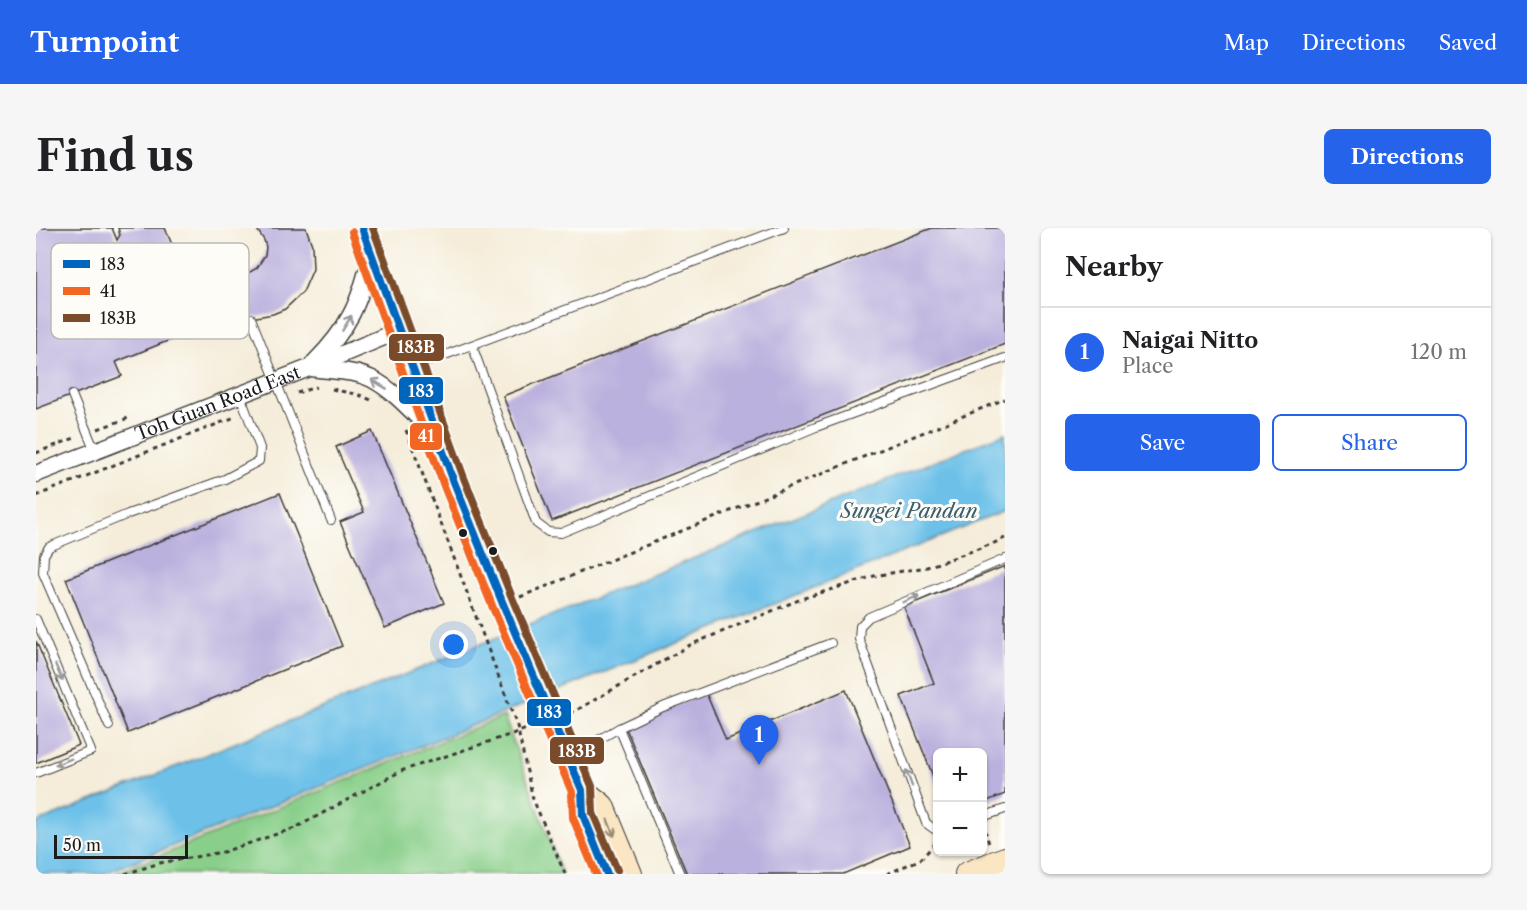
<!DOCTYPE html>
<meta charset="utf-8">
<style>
body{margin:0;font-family:"Libre Caslon Text",serif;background:#f6f6f6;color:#202124}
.controls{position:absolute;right:18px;bottom:18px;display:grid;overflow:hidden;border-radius:9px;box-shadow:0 2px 4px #0004}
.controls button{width:54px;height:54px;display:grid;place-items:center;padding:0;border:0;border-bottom:2px solid #e0e0e0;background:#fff;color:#202124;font:30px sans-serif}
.scale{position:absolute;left:18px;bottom:15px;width:134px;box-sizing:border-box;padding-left:6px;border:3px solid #1c1c1c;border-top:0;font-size:16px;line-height:21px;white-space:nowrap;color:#1c1c1c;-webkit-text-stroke:4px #fdfcf7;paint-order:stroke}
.you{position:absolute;left:418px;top:417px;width:21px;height:21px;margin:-15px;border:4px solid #fff;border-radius:50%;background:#1a73e8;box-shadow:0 0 0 9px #1a73e833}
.badge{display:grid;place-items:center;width:39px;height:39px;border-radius:50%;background:#2563eb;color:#fff;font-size:20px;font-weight:700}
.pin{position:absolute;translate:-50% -50px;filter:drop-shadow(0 2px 3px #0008)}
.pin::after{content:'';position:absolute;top:32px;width:21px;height:18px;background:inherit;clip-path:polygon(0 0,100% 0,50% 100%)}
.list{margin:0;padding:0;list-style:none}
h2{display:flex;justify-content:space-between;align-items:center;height:78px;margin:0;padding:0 24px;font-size:26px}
h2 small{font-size:20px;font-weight:400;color:#757577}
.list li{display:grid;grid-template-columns:39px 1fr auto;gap:18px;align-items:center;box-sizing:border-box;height:90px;padding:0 24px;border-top:2px solid #e0e0e0}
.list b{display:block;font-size:22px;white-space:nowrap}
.list p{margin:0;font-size:20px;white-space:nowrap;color:#757577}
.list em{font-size:20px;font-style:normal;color:#757577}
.actions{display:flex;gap:12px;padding:18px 24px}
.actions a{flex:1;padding:14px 0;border:2px solid #2563eb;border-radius:9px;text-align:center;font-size:21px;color:#2563eb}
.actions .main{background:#2563eb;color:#fff}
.map{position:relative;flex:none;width:969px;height:646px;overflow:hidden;border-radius:9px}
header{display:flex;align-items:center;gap:36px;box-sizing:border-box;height:84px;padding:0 30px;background:#2563eb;color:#fff}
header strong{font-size:28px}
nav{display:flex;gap:33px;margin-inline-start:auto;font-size:21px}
.intro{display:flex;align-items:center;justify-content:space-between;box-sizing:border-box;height:144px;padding:0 36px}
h1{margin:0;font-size:42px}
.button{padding:15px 27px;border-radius:9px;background:#2563eb;color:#fff;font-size:21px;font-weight:700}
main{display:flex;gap:36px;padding:0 36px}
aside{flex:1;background:#fff;border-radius:9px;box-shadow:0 2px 4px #0004}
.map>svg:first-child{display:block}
.green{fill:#89cf8a;stroke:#527653;stroke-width:1.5}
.water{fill:#6dc1e9;stroke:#446e82;stroke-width:1.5}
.building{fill:#bbb1de}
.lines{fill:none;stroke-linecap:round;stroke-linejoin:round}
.lane-casing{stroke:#3d3b38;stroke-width:10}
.street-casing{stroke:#3d3b38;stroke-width:19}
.secondary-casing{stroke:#3d3b38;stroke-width:26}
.path{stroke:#3d3b38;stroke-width:3;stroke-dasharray:4.5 4.5;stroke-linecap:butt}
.lane{stroke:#fff;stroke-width:8}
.street{stroke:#fff;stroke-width:16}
.secondary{stroke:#fbe6c4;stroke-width:24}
.bus-1-casing{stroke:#fdfcf7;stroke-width:12}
.bus-2-casing{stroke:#fdfcf7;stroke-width:12}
.bus-3-casing{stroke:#fdfcf7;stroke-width:12}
.bus-1{stroke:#0065bd;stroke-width:8}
.bus-2{stroke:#f26522;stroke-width:8}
.bus-3{stroke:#7a4b2a;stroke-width:8}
.oneway{stroke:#999}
.oneway2{stroke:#978b78}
.bus-dot{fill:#1c1c1c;stroke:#fdfcf7;stroke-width:2}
.labels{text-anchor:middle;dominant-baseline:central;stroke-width:6;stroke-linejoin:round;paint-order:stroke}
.street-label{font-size:18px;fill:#1c1c1c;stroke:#fdfcf7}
.water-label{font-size:20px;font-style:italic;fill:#3c5e6e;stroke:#fdfcf7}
.key{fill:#fdfcf7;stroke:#bab9b5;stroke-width:1.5}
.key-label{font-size:16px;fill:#1c1c1c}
.line-badge{stroke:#fdfcf7;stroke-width:2}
.badge-label{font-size:16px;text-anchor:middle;font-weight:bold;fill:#fff}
</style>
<header>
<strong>Turnpoint</strong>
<nav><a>Map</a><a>Directions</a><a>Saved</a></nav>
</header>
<div class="intro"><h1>Find us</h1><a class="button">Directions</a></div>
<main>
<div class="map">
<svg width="969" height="646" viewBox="0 0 969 646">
<rect width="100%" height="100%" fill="#fdfcf7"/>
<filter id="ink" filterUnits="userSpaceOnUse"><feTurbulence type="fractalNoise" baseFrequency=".0167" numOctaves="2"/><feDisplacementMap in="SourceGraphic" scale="12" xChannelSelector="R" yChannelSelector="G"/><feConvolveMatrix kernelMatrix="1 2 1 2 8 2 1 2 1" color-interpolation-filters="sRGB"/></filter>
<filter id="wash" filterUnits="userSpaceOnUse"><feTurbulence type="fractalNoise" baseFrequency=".008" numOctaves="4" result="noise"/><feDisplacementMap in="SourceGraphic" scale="24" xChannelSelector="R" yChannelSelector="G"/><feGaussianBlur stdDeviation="1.35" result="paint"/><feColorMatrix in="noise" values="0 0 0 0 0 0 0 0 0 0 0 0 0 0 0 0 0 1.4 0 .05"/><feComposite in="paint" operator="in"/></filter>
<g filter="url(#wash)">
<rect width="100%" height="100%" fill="#f5edda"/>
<path class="green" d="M468,488l58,158h-447z"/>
<path class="water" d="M969,205v78l-902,363h-67v-51z"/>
<g id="blocks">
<g class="building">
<path d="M0,0h76l5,12 3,-5 -2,-7h47l19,45 6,5 15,4 45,-10 7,-4 8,-13 1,-8 -2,-7 -8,-12h50l6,17 1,24 -10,23 -18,17 -12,5 -71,13 -86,35 6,14 -86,33z"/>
<path d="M896,0h73v116l-453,177 -49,-125z"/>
<path d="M336,203l72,172 -59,25 -45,-106 24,-10 -28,-65z"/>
<path d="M244,265l62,153 -214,87 -62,-154z"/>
<path d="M969,338v228l-23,9v-51h-44l-1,34 -36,-90 33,-13 -30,-76z"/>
<path d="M0,413l43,104 -43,18z"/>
<path d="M810,462l64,156 -67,28h-156l-62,-148 81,-33 20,47z"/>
</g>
</g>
</g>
<g filter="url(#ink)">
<use href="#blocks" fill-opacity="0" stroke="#3d3b38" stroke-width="1.5"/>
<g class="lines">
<g class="lane-casing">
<g id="lane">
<path d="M215,90l80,202"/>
<path d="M436,117l64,178 12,9 13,1 255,-106 189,-69"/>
<path d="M377,139l371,-139"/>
<path d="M36,167l23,56"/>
<path d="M0,391l55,132 -55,22"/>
<path d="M73,498l-66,-153 1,-18 5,-8 79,-33 97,-35 34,-18 1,-13 -20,-53"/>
<path d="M583,500l61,146"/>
<path d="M534,528l49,-28 44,-21 168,-64"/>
<path d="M946,589l23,-8"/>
<path d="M902,601h-4l-8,-6 -67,-184 1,-13 9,-9 136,-58"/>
</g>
</g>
<g class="street-casing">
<g id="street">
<path d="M278,135c35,-35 46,-60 57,-108"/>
<path d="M276,140c19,3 42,2 60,11 23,12 42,35 61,53"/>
<path id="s1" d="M0,246l273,-106 89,-37"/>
</g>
</g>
<g class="secondary-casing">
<g id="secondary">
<path d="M326,0l92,254 49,122 79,186 1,25 24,59"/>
<path d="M546,562l20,16 28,68"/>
<path d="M931,646l38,-15"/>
</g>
</g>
<g class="path">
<path d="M296,161l27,6 12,5"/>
<path d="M261,165l19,-6"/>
<path d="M62,201l33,-12"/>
<path d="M370,202l111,296 16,73 32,75"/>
<path d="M0,225l41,-16"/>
<path d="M0,268l199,-79"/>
<path d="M484,369l485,-198"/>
<path d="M534,486l120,-69 111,-46 73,-23 53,-9 65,-23 13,-6"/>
<path d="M949,602l4,14"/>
<path d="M89,646l35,-11 63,-11 72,-24 106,-57 132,-44"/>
<path d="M851,646l34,-15 16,-18"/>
</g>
<use href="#lane" class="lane"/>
<use href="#street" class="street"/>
<use href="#secondary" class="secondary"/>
<g class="bus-1-casing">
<path id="bus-1" d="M326,0l92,254 49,122 79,186 1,25 24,59"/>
</g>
<g class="bus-2-casing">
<path id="bus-2" d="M316,4l92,254 49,122 79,184 1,26 23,56"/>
</g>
<g class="bus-3-casing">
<path id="bus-3" d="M337,0l91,250 49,122 79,186 1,27 24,57"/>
</g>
<use href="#bus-1" class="bus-1"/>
<use href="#bus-2" class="bus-2"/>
<use href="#bus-3" class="bus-3"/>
</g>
<defs><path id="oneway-shaft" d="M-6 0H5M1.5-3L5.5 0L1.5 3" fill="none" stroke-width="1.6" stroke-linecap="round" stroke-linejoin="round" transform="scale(1.5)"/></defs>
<g class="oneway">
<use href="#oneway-shaft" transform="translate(311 95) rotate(-59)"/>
<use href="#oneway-shaft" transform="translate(343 156) rotate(-149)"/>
<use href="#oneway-shaft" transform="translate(875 371) rotate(-23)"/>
<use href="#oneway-shaft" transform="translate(23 445) rotate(67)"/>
<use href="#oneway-shaft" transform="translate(27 534) rotate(158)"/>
<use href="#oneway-shaft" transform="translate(873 550) rotate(-110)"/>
</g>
<use class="oneway2" href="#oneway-shaft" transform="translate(575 600) rotate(68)"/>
</g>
<g class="bus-dot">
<circle cx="427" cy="305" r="5"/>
<circle cx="457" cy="323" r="5"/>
</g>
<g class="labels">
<g class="street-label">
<text stroke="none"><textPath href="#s1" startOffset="195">Toh Guan Road East</textPath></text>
</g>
<g class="water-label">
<text x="873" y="283">Sungei Pandan</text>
</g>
</g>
<rect x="15" y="15" width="198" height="96" rx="9" class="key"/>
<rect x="27" y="32" width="27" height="8" fill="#0065bd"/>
<rect x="27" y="59" width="27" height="8" fill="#f26522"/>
<rect x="27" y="86" width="27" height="8" fill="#7a4b2a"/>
<g class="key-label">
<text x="64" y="42">183</text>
<text x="64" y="69">41</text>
<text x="64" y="96">183B</text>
</g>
<g class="line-badge">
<rect x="352" y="105" width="57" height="29" rx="6" fill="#7a4b2a"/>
<rect x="362" y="148" width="46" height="29" rx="6" fill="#0065bd"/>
<rect x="373" y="194" width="34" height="29" rx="6" fill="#f26522"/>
<rect x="490" y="470" width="46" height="29" rx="6" fill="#0065bd"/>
<rect x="513" y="508" width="56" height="29" rx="6" fill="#7a4b2a"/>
</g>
<g class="badge-label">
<text x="380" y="125">183B</text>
<text x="385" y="169">183</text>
<text x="390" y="214">41</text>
<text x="513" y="490">183</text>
<text x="541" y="529">183B</text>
</g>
</svg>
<div class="controls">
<button>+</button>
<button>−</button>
</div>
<div class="scale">50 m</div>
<div class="you"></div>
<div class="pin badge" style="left:723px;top:537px">1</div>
</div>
<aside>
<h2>Nearby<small></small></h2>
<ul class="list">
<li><span class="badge">1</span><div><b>Naigai Nitto</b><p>Place</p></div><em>120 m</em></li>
</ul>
<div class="actions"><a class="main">Save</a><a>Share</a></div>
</aside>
</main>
